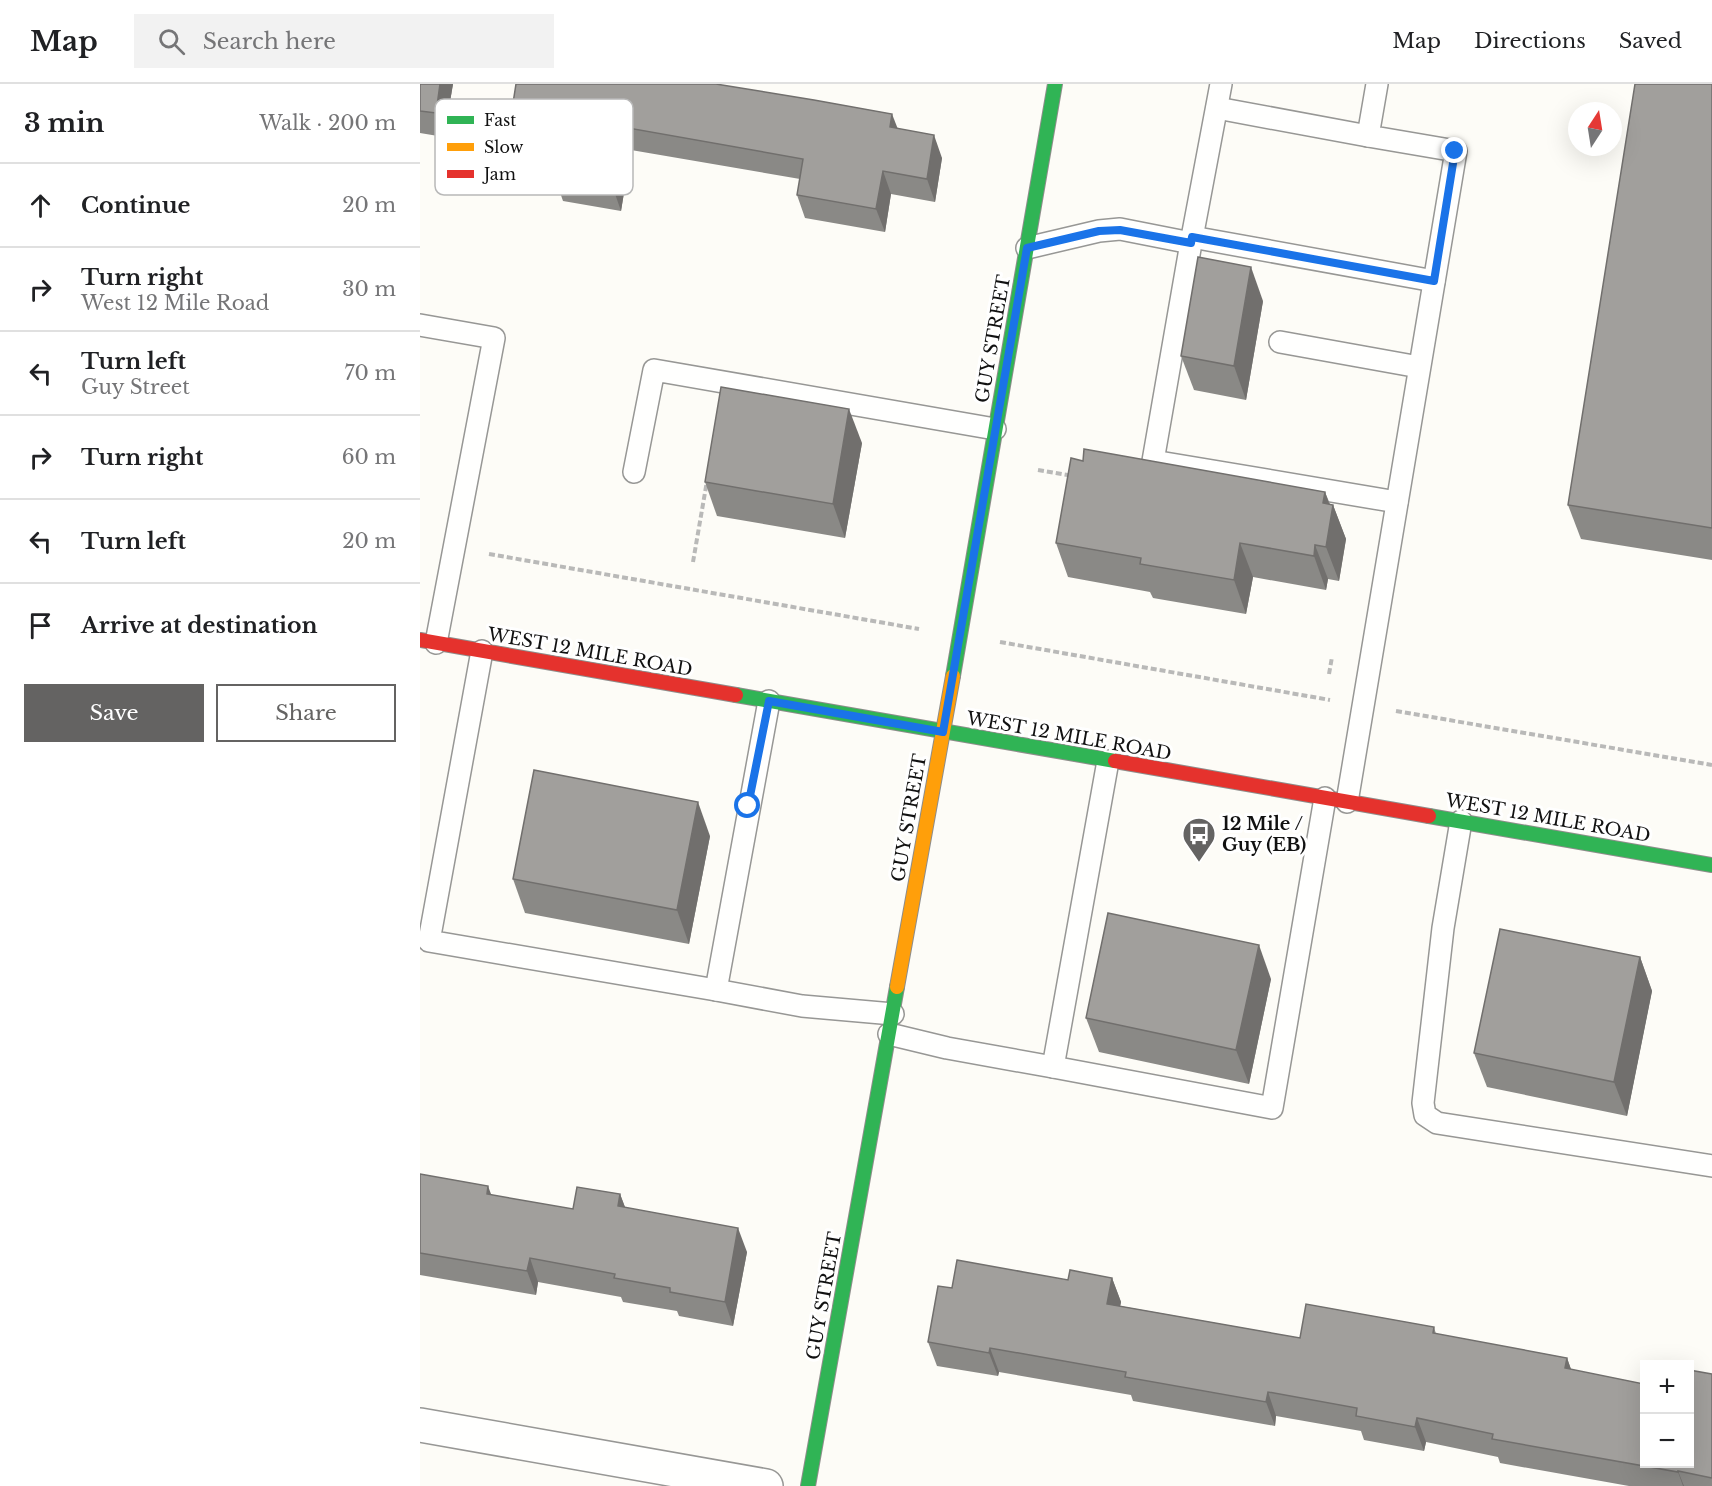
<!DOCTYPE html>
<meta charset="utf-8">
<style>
body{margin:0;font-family:"Libre Baskerville",serif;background:#f2f2f2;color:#202124}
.controls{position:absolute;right:18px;bottom:18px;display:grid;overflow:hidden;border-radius:0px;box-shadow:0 6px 24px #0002}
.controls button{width:54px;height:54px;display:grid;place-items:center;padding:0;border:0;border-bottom:2px solid #e0e0e0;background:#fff;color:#202124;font:30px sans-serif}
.compass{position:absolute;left:1148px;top:18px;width:54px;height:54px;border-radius:50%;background:#fff;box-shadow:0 6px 24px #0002;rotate:12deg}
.stop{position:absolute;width:18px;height:18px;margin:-14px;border:4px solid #1a73e8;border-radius:50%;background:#fff}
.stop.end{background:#1a73e8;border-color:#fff;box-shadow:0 2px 6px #0008}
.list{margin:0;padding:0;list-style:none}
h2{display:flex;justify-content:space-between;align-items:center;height:78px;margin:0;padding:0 24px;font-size:26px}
h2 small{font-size:20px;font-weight:400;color:#757577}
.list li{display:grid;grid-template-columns:39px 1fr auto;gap:18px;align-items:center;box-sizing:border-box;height:84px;padding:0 24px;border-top:2px solid #e0e0e0}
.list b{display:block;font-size:22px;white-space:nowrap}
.list p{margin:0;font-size:20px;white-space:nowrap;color:#757577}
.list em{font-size:20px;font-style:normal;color:#757577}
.actions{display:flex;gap:12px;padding:18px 24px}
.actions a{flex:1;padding:14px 0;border:2px solid #646362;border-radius:0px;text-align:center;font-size:21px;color:#646362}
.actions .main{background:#646362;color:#fff}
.icon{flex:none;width:33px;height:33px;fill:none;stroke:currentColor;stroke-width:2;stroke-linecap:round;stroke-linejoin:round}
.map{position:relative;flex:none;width:1292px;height:1402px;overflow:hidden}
header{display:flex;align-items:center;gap:36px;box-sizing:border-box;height:84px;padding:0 30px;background:#fff;border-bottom:2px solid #e0e0e0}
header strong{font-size:28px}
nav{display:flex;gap:33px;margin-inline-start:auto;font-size:21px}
.search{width:420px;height:54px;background:#f2f2f2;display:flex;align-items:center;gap:15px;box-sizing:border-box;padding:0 21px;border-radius:0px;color:#757577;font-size:22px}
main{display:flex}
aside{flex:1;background:#fff}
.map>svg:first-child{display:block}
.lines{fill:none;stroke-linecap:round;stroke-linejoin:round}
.lane-casing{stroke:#979795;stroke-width:24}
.street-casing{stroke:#979795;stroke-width:36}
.fast-casing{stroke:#8e8d8b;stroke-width:16}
.slow-casing{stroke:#8e8d8b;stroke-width:16}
.jam-casing{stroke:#8e8d8b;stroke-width:16}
.path{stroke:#b9b9b8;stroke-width:4;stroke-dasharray:6 3;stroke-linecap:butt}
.lane{stroke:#fffffe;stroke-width:21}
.street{stroke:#fffffe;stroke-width:33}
.fast{stroke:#30b455;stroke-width:14}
.slow{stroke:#ff9f0a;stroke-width:14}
.jam{stroke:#e5322d;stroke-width:14}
.wall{fill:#8a8986}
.shaded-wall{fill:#716f6d}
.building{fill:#a19f9c;stroke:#716f6d;stroke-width:1.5}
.route{stroke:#1a73e8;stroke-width:8}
.labels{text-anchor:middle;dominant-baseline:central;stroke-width:6;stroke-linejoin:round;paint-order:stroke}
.street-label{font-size:18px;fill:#111;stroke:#fff}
.poi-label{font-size:18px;font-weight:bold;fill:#111;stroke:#fff;text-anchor:start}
.key{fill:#fff;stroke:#b8b8b8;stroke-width:1.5}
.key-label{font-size:16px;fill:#111}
</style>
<header>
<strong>Map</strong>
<div class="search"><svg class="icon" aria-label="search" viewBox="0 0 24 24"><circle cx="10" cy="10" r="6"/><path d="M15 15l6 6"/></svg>Search here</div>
<nav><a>Map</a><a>Directions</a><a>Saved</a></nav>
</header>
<main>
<aside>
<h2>3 min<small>Walk · 200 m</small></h2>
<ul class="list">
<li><svg class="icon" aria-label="ahead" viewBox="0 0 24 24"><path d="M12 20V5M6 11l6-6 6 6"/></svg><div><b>Continue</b></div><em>20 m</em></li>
<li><svg class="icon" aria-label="right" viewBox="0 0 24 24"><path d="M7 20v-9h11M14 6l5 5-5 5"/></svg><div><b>Turn right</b><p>West 12 Mile Road</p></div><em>30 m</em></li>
<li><svg class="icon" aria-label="left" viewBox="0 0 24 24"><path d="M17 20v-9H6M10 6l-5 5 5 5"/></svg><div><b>Turn left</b><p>Guy Street</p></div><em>70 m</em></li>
<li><svg class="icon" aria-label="right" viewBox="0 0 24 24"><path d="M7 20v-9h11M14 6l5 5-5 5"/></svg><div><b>Turn right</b></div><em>60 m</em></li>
<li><svg class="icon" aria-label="left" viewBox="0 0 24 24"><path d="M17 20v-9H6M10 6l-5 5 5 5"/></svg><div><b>Turn left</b></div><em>20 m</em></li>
<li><svg class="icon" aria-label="arrive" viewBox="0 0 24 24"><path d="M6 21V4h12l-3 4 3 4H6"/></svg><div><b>Arrive at destination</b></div></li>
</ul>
<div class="actions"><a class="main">Save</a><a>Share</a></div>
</aside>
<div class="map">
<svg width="1292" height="1402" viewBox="0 0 1292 1402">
<rect width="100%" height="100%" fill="#fdfcf7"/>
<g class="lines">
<g class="lane-casing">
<g id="lane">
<path d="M797,24l151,28"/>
<path d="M772,153l242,44"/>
<path d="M771,159l-38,218 244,41"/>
<path d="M607,164l72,-17 21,-2 71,14 30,-159"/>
<path d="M0,241l74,13 -58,305"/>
<path d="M860,258l139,25"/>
<path d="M214,388l20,-102 341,59"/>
<path d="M62,567l-53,290 287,49 86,16 91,8"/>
<path d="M688,677l-55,306 219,41 53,-310"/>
<path d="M927,718l109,-651 -88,-15 9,-52"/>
<path d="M1041,737l-18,107 -20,175 2,12 12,8 275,43"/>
<path d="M296,906l53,-289"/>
<path d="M469,950l58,14 106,19"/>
</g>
</g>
<g class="street-casing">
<path id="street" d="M0,1341l346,61"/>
</g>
<g class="fast-casing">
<g id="fast">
<path d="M533,592l102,-592"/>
<path d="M316,611l379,66"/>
<path d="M1009,732l283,49"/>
<path d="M388,1402l89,-499"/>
</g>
</g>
<g class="slow-casing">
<path id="slow" d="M477,903l56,-311"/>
</g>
<g class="jam-casing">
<g id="jam">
<path d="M0,556l316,55"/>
<path d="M695,677l314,55"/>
</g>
</g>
<g class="path">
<path d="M618,386l35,6"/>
<path d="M69,470l430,75"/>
<path d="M273,478l14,-81"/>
<path d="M580,558l330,58"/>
<path d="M909,590l3,-17"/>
<path d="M976,627l316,54"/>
</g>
<use href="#lane" class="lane"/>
<use href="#street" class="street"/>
<use href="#fast" class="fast"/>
<use href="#slow" class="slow"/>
<use href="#jam" class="jam"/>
</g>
<g class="wall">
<path d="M0,0h33l-9,53 -24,-4z"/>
<path d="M96,0l382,45 44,29 -7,44 -44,-8 -6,38 -80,-14 -8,-23 3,-16 -169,-29 -10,61 -58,-10 -8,-23 -41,-7 -8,-23z"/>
<path d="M1292,0v476l-131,-21 -13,-34z"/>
<path d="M843,217l-17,99 -52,-10 -13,-34z"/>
<path d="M442,359l-17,95 -128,-22 -12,-34z"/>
<path d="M663,377l242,31 5,12 3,1 13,34 -7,42 -11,-2 -2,11 -73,-13 -7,37 -93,-16 -3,-6 -82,-15 -12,-34z"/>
<path d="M290,752l-21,108 -164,-31 -12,-34z"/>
<path d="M1220,873l12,34 -25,125 -140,-29 -13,-34z"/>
<path d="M851,895l-22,105 -150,-32 -13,-34z"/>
<path d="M0,1090l71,21 82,14 47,-15 5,13 122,45 -14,74 -54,-10 -2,-5 -54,-9 -2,-5 -83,-15 -2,13 -116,-20z"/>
<path d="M692,1194l9,24 -1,4 180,32 134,-11 2,7 131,24 4,11 73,95 68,-90v112h-83l-129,-23 -2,-6 -72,-15 -2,9 -60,-11 -3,-9 -85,-15 -1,10 -142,-25 -2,-6 -132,-23 -1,4 -61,-10 -9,-24 24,-54 116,-8z"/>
</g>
<g class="shaded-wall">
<path d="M20,0h13l-9,53 -8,-24z"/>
<path d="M472,30l9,23 -11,-10z"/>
<path d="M203,43l8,23 -10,61 -8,-23z"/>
<path d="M514,51l8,23 -7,44 -8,-23z"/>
<path d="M463,87l8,23 -6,38 -9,-23z"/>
<path d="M831,183l12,34 -17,99 -12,-34z"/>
<path d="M429,325l13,34 -17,95 -12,-34z"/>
<path d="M905,408l7,20 1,-7 13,34 -7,42 -13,-34 -3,-44z"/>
<path d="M820,459l13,34 -7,37 -12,-34z"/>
<path d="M895,461l13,34 -2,11 -12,-34z"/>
<path d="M278,718l12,34 -21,108 -12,-34z"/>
<path d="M839,861l12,34 -22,105 -13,-34z"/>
<path d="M1220,873l12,34 -25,125 -13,-34z"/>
<path d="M68,1102l9,24 -10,-16z"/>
<path d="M200,1110l9,24 -11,-12z"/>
<path d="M318,1144l9,24 -14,74 -8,-24z"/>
<path d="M110,1174l8,24 -2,13 -9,-24z"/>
<path d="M692,1194l9,24 -5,26 -9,-24z"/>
<path d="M570,1264l9,24 -1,4 -9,-23z"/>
<path d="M1147,1274l8,23 -10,-13z"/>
<path d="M848,1308l8,24 -1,10 -9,-24z"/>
<path d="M997,1334l9,24 -2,9 -9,-24z"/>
<path d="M1258,1387l6,15h-1l-5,-14z"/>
</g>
<g class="building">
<path d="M0,0h20l-4,29 -16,-2z"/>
<path d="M96,0h200l98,16 78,14 -2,13 44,8 -7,44 -44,-8 -7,38 -79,-14 6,-36 -180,-32 -10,61 -58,-10 3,-21 -52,-9z"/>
<path d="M1215,0h77v444l-144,-23z"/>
<path d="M778,173l53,10 -17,99 -53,-10z"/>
<path d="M301,303l128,22 -16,95 -128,-22z"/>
<path d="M664,365l241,43 -2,11 10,2 -7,42 -11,-2 -1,11 -74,-13 -6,37 -94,-16 1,-6 -85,-15 15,-85 12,3z"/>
<path d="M114,686l164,32 -21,108 -164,-31z"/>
<path d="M688,829l151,32 -23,105 -150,-32z"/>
<path d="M1080,845l140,28 -26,125 -140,-29z"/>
<path d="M0,1090l68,12 -1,8 86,15 4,-22 43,7 -2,12 120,22 -13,74 -55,-10v-4l-56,-10 1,-4 -85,-16 -3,13 -107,-18z"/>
<path d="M537,1176l111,20 2,-10 42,8 -5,26 193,34 6,-34 128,23 -1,6 134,25 -2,10 79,16v80h45v-94l23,4v104l-34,-7v1l-186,-33 1,-5 -76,-16 -2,9 -59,-11 1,-8 -89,-16 -2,10 -141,-25 1,-5 -136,-24 -1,5 -61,-11 10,-56 14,2z"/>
</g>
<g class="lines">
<path class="route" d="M328,722l21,-105 174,31 84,-484 72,-17 21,-1 71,13 1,-6 242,44 21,-130"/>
</g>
<defs>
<g id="bus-pin" transform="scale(1.725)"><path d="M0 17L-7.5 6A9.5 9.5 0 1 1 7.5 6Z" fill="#646362" stroke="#fff"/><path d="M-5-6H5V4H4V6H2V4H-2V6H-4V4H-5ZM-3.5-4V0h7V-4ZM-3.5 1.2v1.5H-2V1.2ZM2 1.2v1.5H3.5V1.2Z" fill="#fff"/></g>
</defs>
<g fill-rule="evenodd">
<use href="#bus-pin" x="779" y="750"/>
</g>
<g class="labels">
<g class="street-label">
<text transform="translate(573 255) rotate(-80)">GUY STREET</text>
<text transform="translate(170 568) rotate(10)">WEST 12 MILE ROAD</text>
<text transform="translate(649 652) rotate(10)">WEST 12 MILE ROAD</text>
<text transform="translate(489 734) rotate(-80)">GUY STREET</text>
<text transform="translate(1128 734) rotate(10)">WEST 12 MILE ROAD</text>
<text transform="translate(404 1212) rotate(-80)">GUY STREET</text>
</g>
<g class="poi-label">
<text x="802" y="740">12 Mile /<tspan x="802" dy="21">Guy (EB)</tspan></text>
</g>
</g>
<rect x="15" y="15" width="198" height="96" rx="9" class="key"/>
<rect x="27" y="32" width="27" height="8" fill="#30b455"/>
<rect x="27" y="59" width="27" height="8" fill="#ff9f0a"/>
<rect x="27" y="86" width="27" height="8" fill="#e5322d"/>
<g class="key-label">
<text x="64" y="42">Fast</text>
<text x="64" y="69">Slow</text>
<text x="64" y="96">Jam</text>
</g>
</svg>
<div class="controls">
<button>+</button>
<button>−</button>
</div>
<svg class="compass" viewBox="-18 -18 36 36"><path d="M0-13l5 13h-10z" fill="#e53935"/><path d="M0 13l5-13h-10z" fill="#757577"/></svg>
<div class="stop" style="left:328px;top:722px"></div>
<div class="stop end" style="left:1035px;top:67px"></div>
</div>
</main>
